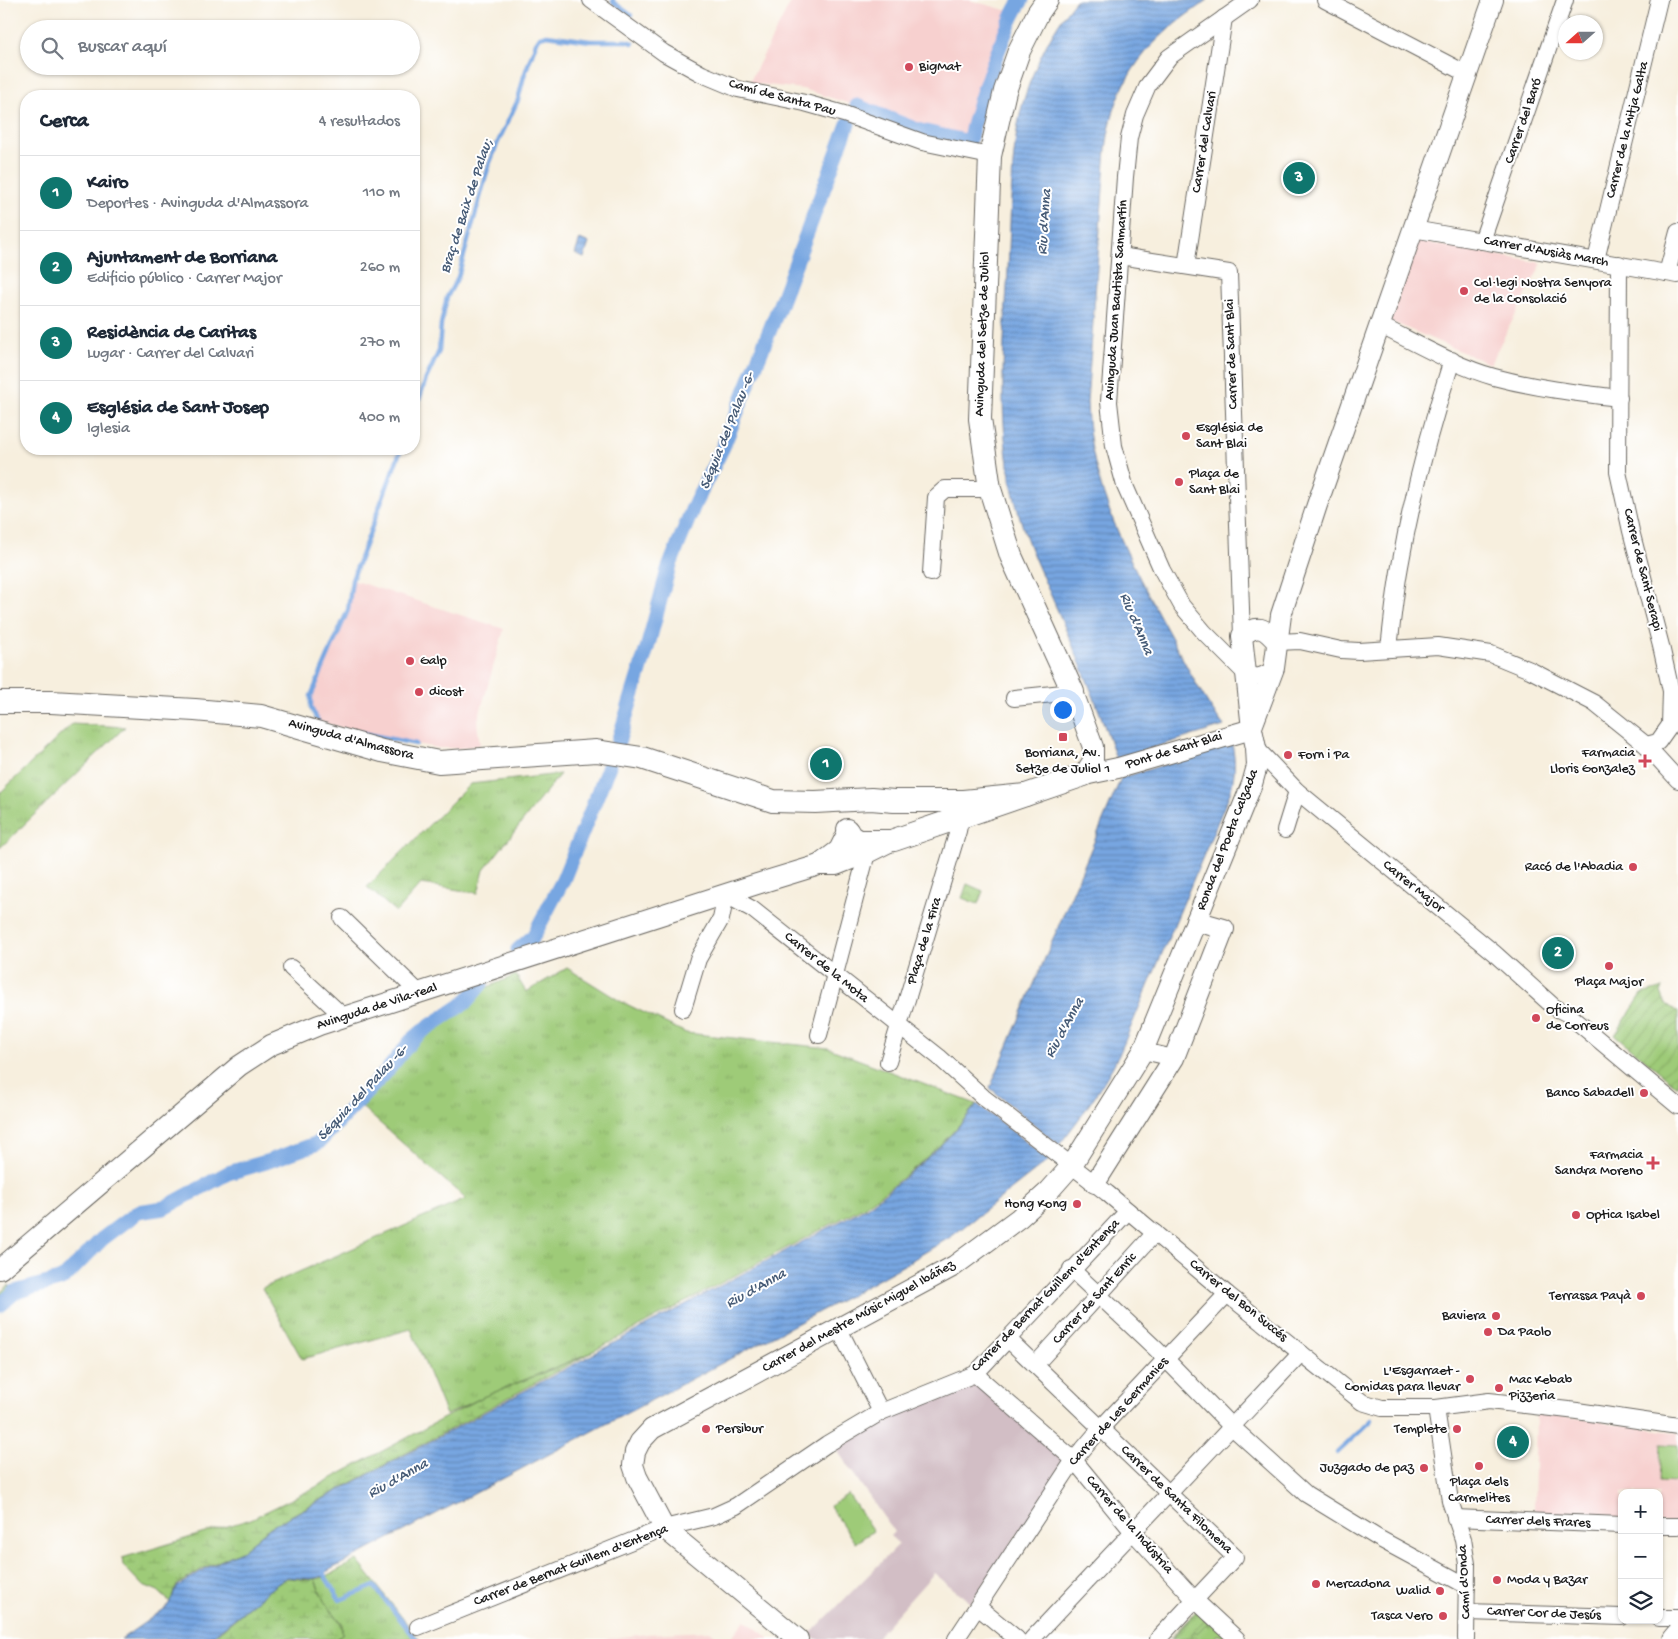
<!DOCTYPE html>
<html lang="es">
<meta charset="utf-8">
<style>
body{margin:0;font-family:"Gochi Hand",sans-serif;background:#f6f6f7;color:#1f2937}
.controls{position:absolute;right:15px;bottom:15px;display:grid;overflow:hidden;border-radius:10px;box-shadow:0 1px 4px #0004}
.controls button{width:45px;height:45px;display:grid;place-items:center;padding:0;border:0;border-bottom:1px solid #e0e1e3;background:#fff;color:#1f2937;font:25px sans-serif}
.compass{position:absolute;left:1558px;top:15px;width:45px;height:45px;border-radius:50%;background:#fff;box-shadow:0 1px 4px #0004;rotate:249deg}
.you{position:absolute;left:1062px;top:709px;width:18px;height:18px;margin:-12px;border:4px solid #fff;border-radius:50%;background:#1a73e8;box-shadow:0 0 0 8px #1a73e833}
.badge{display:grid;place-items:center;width:32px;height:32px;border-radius:50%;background:#0f766e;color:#fff;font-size:16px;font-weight:700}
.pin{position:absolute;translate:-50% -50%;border:2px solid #fff;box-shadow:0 1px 5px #0006}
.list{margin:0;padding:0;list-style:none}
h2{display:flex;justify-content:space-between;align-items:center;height:65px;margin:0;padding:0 20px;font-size:21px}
h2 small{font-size:16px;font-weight:400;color:#747a83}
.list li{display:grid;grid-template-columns:32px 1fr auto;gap:15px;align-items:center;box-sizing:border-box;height:75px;padding:0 20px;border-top:1px solid #e0e1e3}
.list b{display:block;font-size:19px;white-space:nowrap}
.list p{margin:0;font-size:16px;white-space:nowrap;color:#747a83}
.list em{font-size:16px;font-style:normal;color:#747a83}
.icon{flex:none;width:28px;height:28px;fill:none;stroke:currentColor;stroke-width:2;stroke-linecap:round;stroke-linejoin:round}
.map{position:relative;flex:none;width:1678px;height:1639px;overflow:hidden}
.search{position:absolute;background:#fff;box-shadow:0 1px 4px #0004;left:20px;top:20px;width:400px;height:55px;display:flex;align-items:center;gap:12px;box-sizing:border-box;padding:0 18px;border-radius:28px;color:#747a83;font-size:19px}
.panel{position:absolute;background:#fff;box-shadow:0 1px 4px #0004;left:20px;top:90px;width:400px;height:365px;border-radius:20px}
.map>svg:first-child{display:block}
.built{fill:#f7d0cf}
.industrial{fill:#d2bec5}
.grass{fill:url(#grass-tufts);stroke:#5d744a}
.wetland{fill:url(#wetland-marsh);stroke:#5d744a}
.park{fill:url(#park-crowns);stroke:#5d744a}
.garden{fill:url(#garden-furrows);stroke:#5d744a}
.pitch{fill:#9ecb78;stroke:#5d744a}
.water{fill:url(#water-rules);stroke:#4a617e}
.pier{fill:#f7efde}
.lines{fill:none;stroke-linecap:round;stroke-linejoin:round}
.stream{stroke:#77a6e1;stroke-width:4.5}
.canal{stroke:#77a6e1;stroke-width:15}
.minor-casing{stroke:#696660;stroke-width:18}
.tertiary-casing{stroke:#696660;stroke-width:22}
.secondary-casing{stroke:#696660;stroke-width:24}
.minor{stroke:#fff;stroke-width:16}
.tertiary{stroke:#fff;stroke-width:20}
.secondary{stroke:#fff;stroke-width:22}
.poi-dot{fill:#d1495b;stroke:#fff;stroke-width:2}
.labels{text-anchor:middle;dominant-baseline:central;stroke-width:4;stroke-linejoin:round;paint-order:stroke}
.poi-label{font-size:14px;fill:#1c1c1c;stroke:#fff;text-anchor:start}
.street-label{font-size:14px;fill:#1c1c1c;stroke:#fff}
.water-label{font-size:15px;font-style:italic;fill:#455a75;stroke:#fff}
</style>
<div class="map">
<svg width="1678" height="1639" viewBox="0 0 1678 1639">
<defs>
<pattern id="grass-tufts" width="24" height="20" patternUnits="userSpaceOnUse" patternTransform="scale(1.25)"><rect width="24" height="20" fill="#9ecb78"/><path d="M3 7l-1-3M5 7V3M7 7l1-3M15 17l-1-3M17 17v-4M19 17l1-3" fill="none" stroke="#88ae67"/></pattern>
<pattern id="wetland-marsh" width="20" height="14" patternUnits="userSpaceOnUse" patternTransform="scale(1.25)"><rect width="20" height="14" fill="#9ecb78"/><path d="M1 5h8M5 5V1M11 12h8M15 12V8" fill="none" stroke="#88ae67"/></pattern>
<pattern id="park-crowns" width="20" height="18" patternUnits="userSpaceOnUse" patternTransform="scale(1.25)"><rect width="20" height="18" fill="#9ecb78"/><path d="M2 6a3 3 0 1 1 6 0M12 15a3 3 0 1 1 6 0" fill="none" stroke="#88ae67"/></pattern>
<pattern id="garden-furrows" width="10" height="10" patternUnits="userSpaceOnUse" patternTransform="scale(1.25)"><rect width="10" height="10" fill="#9ecb78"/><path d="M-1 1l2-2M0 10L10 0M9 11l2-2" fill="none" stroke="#88ae67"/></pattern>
<pattern id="water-rules" width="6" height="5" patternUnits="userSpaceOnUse" patternTransform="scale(1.25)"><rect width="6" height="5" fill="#77a6e1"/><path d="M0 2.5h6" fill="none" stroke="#6186b6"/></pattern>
</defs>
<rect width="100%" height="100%" fill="#fff"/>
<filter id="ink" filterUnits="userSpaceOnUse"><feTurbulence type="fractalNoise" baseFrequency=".02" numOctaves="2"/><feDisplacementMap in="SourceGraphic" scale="10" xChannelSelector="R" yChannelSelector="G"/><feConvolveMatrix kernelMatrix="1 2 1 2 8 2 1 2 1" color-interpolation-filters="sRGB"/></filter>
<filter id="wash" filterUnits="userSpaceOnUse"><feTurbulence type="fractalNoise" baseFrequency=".0096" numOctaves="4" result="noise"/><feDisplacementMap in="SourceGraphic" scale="20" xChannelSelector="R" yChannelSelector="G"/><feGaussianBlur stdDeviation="1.12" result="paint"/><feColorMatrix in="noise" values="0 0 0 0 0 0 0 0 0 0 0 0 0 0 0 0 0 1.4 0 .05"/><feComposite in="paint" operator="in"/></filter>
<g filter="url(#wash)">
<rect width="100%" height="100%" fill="#f7efde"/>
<g class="built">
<path d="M792,0h177l44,12 -25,61 -19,69 -51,-12 -61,-24 -54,-17 -54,-6z"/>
<path d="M1417,241l125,22 -52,101 -100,-43z"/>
<path d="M352,580l152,49 -27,94 3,22 -20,3h-22l-22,-4 -63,-13 -35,-10 -5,-7 -2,-6v-12l37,-86z"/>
<path d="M1536,1415h19l123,18v89l-19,-1v-28h-37v26l-88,-3z"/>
<path d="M745,1620l25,19h-40z"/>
<path d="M710,1631l10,8h-116l43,-5z"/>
</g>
<path class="industrial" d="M975,1382l92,79 -96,142 -37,-30 -59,66h-59l-6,-5 89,-90 -9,-8 4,-4 -60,-86 41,-22z"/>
<g class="grass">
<path d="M72,724l53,3 -125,121v-55z"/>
<path d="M560,774l-76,96 -6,23 -57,-9 -25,28 -29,-25 103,-103z"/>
<path d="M567,968l53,33 66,32 142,15 148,56c-30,41 -70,72 -111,102l-277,148 -105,43 -37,18 -35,-86 -109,30 -40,-71 204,-89 -109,-96 30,-31 25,-30 13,-12 41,-26 15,-14 35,-15 10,17z"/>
<path d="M9,1285l5,7 -14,12v-11z"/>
<path d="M357,1560l62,79h-82l5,-5v-11l-18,-22 -9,-22 10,-2z"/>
</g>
<g class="wetland">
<path d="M587,1355l-317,172 -27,23 -39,18 -27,17 -7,17 -12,-11 -17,-7 -18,-19 -1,-7 129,-39 61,-30 171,-92z"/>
<path d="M287,1578l24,2 3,-2 10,23 17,22 1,11 -6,5h-125l62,-52z"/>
</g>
<g class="park">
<path d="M967,884l16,7 -5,13 -16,-6z"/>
<path d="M1199,1608l32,31 -14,-4 -3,4h-24l2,-2 -2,-2 5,-4 2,-19 -28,27z"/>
</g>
<g class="garden">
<path d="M1663,988l-2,4 4,11 13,9v75l-63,-52 27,-41z"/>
<path d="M1197,1612l13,12 -2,2 -2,-2 -9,9 -2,-2 -4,4 1,2 -2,2h-19z"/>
</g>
<g class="pitch">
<path d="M1661,1444l17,1v37l-19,-1z"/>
<path d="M848,1494l25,37 -18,12 -25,-37z"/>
</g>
<g class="water">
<path d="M1076,0h132c-59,39 -93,76 -102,149l-19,253c2,86 43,159 83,233 17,31 32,63 54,91l-108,33c-18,-55 -40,-106 -63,-159 -12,-27 -25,-54 -33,-82 -27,-87 -15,-180 -11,-269 2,-43 2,-98 12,-139 9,-36 31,-82 55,-110z"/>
<path d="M580,239l9,4 -5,15 -9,-4z"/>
<path d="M1232,744c4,17 3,32 -2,49l-111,262c-17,33 -37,61 -60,90l-69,-57 131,-310z"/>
<path d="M977,1104l72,56 -97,76 -48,29 -55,31 -525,277v3l-13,3 -24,-2 -14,10 -64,52h-88l46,-32 11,-21 27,-17 38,-19 28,-23 596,-320c40,-31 80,-62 110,-103z"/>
</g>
<path class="pier" d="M989,1089l71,57 -1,1 -71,-57z"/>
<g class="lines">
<g class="stream">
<path d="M613,0v2l18,13"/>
<path d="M414,415l12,-36 13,-28 2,-27 6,-27 11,-20 31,-112 9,-23 20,-42 6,-24 12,-33 4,-6 7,-2 43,6h36l7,2"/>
<path d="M318,721l-7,-13v-12l37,-86 4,-30 49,-131"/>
<path d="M353,731l63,13"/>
<path d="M1337,1453l35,-33"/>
<path d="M326,1568l-3,5 17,27 34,-14 42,53"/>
</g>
<g class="canal">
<path d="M857,106l60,24 52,12c7,-32 18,-63 30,-93 7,-17 12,-34 23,-49"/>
<path d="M618,742l30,-97 20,-75 26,-65 29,-58 56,-140 69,-183"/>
<path d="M518,950l15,-13 30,-57 46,-114"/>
<path d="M0,1305l15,-13 44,-12 6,-3 37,-38 36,-27 26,-4 64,-35 38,-11 52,-19 68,-71 25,-31 13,-11 41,-27 16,-19"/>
</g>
</g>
</g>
<g filter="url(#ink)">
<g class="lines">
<g class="minor-casing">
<g id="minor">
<path d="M591,0l73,53 38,21 36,15 67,14 39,11 78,28 68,14"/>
<path d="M1250,0l-81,57 -21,28 -13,30 -6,23 -4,39 -16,225 5,44 11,40 37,84 20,36 22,26 41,41c12,6 19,3 29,-5"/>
<path d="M1325,0l142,74"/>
<path d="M1413,229l265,46"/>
<path d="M1482,241l83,-241"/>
<path d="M1120,256l109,17 13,363"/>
<path d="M1596,260l63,-260"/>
<path d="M1619,264l-1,208 13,59 30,115 10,45 -1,34 -12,17 -12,3"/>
<path d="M1186,266l38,-248"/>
<path d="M1667,273l11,-41"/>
<path d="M1379,325c37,18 76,41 115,52 41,11 83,16 125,21"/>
<path d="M931,573l5,-76 9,-8h45"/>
<path d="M1277,642l23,-1 41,9 18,1 79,-5 53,8 39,16 64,33 52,42 32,35"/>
<path d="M1389,649c3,-27 6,-56 11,-83 12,-70 30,-138 52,-206"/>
<path d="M1014,698l59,-6"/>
<path d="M1256,748l41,43 197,162 60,54 14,7 110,92"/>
<path d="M1285,830l12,-39"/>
<path d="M342,918l77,75"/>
<path d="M291,968l53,49"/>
<path d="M683,1009l15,-50 23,-40 5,-24 26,14 187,148 44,40 124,96 120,101 135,108 20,6h54l53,-7 88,10 101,15"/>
<path d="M819,1035l48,-182"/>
<path d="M1143,1051l31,7"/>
<path d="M888,1062l70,-231 3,-15"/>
<path d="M1071,1269l85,80 75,77 75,68 72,44 89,48"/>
<path d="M839,1329l42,83"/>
<path d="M1008,1339l227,218 -77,82"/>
<path d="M1035,1365l120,-132"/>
<path d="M975,1374l99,86 59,72 61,67 43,40"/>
<path d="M1436,1408l14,93 13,38 4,25 -1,75"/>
<path d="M1455,1518l167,7"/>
<path d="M1659,1526h19"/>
<path d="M978,1607l39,32"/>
<path d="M1467,1612l155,5"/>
<path d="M1659,1618h19"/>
<path d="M418,1627l246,-99 50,-12 22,-10 91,-62 54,-32 94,-38 153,-163"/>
<path d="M956,1639l118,-179 27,-32 126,-134"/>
<path d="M1032,1639l269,-286"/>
</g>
</g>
<g class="tertiary-casing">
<g id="tertiary">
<path d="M1073,692l20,55v14l-9,14"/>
<path d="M1253,724l21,-56 7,-53 36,-110 176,-505"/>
<path d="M1084,775l34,-7 134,-39"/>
<path d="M819,865l20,-15 9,-18 -1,-3"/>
<path d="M1095,1183l79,-125 50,-129 -28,-8"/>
<path d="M0,1269l239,-203 32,-21 48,-20 438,-141 62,-19h17l31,-12 26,-13"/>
<path d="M798,1639l-134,-111 -27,-51 -4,-12 2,-13 5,-10 12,-13 302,-163 65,-48 30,-27 23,-26 71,-114 109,-267 5,-18 -1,-18 -4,-19 -10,-93c16,-12 22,-9 35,6"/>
<path d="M1673,1639l5,-6"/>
</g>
</g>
<g class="secondary-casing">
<g id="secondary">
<path d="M1047,0l-9,13 -19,38 -14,40 -15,65 -10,263 10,70 21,67 62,136"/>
<path d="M0,702h51l144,8 66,6 121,35 57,11 157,-11 46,7 131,43 42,1 56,-3 23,2h69l62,-6"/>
<path d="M848,832l2,4 8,5h31"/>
<path d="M894,840l190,-65"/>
</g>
</g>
<use href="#minor" class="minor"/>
<use href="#tertiary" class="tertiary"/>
<use href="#secondary" class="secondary"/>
</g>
</g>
<g class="poi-dot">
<circle cx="909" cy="67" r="5"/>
<circle cx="1464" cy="291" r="5"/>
<circle cx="1186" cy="436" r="5"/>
<circle cx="1179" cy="482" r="5"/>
<circle cx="410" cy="661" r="5"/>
<circle cx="419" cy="692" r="5"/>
<rect x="1058" y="732" width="10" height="10" rx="2.5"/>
<circle cx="1288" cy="755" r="5"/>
<path d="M1642.5 753.5h5v5h5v5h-5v5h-5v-5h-5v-5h5z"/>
<circle cx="1633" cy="867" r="5"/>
<circle cx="1609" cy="966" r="5"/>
<circle cx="1536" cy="1018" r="5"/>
<circle cx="1644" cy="1093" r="5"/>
<path d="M1650.5 1155.5h5v5h5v5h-5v5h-5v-5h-5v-5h5z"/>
<circle cx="1077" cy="1204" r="5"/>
<circle cx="1576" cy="1215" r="5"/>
<circle cx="1641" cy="1296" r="5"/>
<circle cx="1496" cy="1316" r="5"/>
<circle cx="1488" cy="1332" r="5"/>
<circle cx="1470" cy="1379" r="5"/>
<circle cx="1499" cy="1388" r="5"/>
<circle cx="706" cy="1429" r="5"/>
<circle cx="1457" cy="1429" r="5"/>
<circle cx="1479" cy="1466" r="5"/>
<circle cx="1424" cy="1468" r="5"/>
<circle cx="1497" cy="1580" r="5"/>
<circle cx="1316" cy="1584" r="5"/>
<circle cx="1440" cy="1591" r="5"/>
<circle cx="1443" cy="1616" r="5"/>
</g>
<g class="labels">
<g class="poi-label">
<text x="919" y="67">BigMat</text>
<text x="1474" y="283">Col·legi Nostra Senyora<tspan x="1474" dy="16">de la Consolació</tspan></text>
<text x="1196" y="428">Església de<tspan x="1196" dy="16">Sant Blai</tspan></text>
<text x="1189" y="474">Plaça de<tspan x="1189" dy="16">Sant Blai</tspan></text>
<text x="420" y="661">Galp</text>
<text x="429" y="692">dicost</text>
<text x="1063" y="753" text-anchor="middle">Borriana, Av.<tspan x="1063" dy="16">Setze de Juliol 1</tspan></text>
<text x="1635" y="753" text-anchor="end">Farmacia<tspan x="1635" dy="16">Lloris Gonzalez</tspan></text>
<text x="1298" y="755">Forn i Pa</text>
<text x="1623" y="867" text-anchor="end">Racó de l'Abadia</text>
<text x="1609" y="982" text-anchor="middle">Plaça Major</text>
<text x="1546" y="1010">Oficina<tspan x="1546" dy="16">de Correus</tspan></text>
<text x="1634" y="1093" text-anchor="end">Banco Sabadell</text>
<text x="1643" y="1155" text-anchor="end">Farmacia<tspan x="1643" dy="16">Sandra Moreno</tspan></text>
<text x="1067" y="1204" text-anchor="end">Hong Kong</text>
<text x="1586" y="1215">Optica Isabel</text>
<text x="1631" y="1296" text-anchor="end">Terrassa Payà</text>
<text x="1486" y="1316" text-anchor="end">Baviera</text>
<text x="1498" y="1332">Da Paolo</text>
<text x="1460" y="1371" text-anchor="end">L'Esgarraet -<tspan x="1460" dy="16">Comidas para llevar</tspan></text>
<text x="1509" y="1380">Mac Kebab<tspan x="1509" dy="16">Pizzeria</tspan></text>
<text x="716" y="1429">Persibur</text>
<text x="1447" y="1429" text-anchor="end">Templete</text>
<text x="1414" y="1468" text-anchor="end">Juzgado de paz</text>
<text x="1479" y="1482" text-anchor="middle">Plaça dels<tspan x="1479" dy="16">Carmelites</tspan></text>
<text x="1507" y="1580">Moda y Bazar</text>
<text x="1326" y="1584">Mercadona</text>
<text x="1430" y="1591" text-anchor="end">Walid</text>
<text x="1433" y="1616" text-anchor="end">Tasca Vero</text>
</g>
<g class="street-label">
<text transform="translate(782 98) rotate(15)">Camí de Santa Pau</text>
<text transform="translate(1524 121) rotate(-71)">Carrer del Baró</text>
<text transform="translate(1628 130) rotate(-76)">Carrer de la Mitja Galta</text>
<text transform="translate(1205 142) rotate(-81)">Carrer del Calvari</text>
<text transform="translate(1546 252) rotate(10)">Carrer d'Ausiàs March</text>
<text transform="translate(1117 300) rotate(-86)">Avinguda Juan Bautista Sanmartín</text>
<text transform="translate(983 334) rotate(-88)">Avinguda del Setze de Juliol</text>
<text transform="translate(1232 354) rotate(-92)">Carrer de Sant Blai</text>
<text transform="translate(1642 570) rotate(76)">Carrer de Sant Serapi</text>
<text transform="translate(351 740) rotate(15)">Avinguda d'Almassora</text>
<text transform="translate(1174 751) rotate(-17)">Pont de Sant Blai</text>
<text transform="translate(1228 840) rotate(-69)">Ronda del Poeta Calzada</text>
<text transform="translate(1413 887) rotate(39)">Carrer Major</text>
<text transform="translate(925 941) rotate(-73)">Plaça de la Fira</text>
<text transform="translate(826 968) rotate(39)">Carrer de la Mota</text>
<text transform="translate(377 1007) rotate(-18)">Avinguda de Vila-real</text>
<text transform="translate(1046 1296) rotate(-46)">Carrer de Bernat Guillem d'Entença</text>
<text transform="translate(1095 1299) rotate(-48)">Carrer de Sant Enric</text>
<text transform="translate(1238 1301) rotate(39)">Carrer del Bon Succés</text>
<text transform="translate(859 1317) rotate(-29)">Carrer del Mestre Músic Miguel Ibáñez</text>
<text transform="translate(1119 1412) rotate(-48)">Carrer de Les Germanies</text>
<text transform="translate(1176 1500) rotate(44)">Carrer de Santa Filomena</text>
<text transform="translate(1538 1522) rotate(2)">Carrer dels Frares</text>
<text transform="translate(1129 1525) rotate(49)">Carrer de la Indústria</text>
<text transform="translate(571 1566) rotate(-21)">Carrer de Bernat Guillem d'Entença</text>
<text transform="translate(1465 1582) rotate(-93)">Camí d'Onda</text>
<text transform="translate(1544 1614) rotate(2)">Carrer Cor de Jesús</text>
</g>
<g class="water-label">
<text transform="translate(467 206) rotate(-72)">Braç de Baix de Palau;</text>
<text transform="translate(1045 222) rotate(-86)">Riu d'Anna</text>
<text transform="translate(728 431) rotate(-68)">Séquia del Palau -6-</text>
<text transform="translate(1136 624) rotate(67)">Riu d'Anna</text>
<text transform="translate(1065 1028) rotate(-61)">Riu d'Anna</text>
<text transform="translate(363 1093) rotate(-47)">Séquia del Palau -6-</text>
<text transform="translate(756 1289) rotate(-29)">Riu d'Anna</text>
<text transform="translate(398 1479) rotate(-29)">Riu d'Anna</text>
</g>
</g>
</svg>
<div class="controls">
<button>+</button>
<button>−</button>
<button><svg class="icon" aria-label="layers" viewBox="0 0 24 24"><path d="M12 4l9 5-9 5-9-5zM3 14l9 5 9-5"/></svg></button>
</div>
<svg class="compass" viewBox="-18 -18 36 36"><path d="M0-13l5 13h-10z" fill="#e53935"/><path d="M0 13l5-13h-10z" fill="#747a83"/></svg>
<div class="you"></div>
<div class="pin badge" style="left:826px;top:764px">1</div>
<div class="pin badge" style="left:1558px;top:953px">2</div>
<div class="pin badge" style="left:1299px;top:178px">3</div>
<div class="pin badge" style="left:1513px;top:1442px">4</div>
<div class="search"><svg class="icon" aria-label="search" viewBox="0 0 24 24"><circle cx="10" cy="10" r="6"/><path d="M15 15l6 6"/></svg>Buscar aquí</div>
<section class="panel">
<h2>Cerca<small>4 resultados</small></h2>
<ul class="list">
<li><span class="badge">1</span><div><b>Kairo</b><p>Deportes · Avinguda d'Almassora</p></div><em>110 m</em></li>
<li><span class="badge">2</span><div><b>Ajuntament de Borriana</b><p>Edificio público · Carrer Major</p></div><em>260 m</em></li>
<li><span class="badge">3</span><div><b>Residència de Caritas</b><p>Lugar · Carrer del Calvari</p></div><em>270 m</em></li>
<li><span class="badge">4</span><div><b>Església de Sant Josep</b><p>Iglesia</p></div><em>400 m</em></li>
</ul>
</section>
</div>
